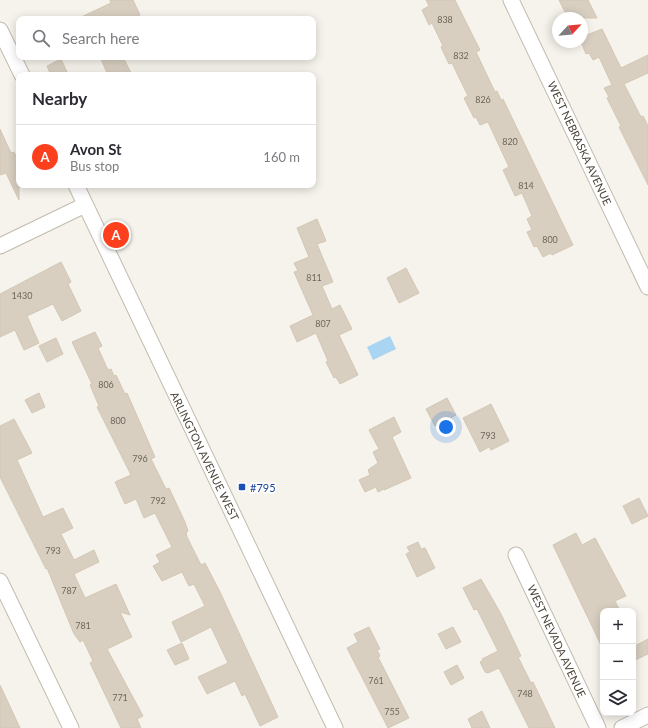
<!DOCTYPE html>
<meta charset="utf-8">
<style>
body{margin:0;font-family:Lato,sans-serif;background:#f7f7f7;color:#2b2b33}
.controls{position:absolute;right:12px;bottom:12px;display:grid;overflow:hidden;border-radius:8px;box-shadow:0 2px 10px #0003}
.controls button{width:36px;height:36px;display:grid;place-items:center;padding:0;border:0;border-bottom:1px solid #e1e1e2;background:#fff;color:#2b2b33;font:20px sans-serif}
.compass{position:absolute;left:552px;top:12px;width:36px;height:36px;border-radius:50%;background:#fff;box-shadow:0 2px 10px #0003;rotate:64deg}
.you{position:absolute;left:446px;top:427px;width:14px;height:14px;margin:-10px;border:3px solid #fff;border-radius:50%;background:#1a73e8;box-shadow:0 0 0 6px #1a73e833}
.badge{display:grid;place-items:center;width:26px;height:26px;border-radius:50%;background:#fc3f1d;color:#fff;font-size:13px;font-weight:700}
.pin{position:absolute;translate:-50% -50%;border:2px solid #fff;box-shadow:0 1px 4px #0006}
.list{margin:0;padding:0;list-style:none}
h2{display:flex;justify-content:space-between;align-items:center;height:52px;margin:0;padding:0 16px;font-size:17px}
h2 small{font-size:13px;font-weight:400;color:#7c7c81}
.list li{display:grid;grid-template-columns:26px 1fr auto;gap:12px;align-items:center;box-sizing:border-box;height:64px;padding:0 16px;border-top:1px solid #e1e1e2}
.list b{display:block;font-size:15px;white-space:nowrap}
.list p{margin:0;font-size:13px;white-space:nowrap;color:#7c7c81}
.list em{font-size:13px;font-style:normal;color:#7c7c81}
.icon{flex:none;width:22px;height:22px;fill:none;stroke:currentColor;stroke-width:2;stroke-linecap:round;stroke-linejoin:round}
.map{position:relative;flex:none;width:648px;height:728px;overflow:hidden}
.search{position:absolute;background:#fff;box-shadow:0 2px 10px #0003;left:16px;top:16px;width:300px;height:44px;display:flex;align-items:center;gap:10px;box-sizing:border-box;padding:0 14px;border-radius:8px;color:#7c7c81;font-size:15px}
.panel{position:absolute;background:#fff;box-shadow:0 2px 10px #0003;left:16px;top:72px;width:300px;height:116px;border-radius:8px}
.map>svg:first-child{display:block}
.water{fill:#a9d4f2}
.building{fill:#d8cfc1;stroke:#d3c7b4}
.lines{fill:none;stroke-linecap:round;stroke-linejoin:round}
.minor-casing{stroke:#c2bbae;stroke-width:17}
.minor{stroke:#fff;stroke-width:15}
.transit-dot{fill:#1a4fb4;stroke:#fff;stroke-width:1.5}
.labels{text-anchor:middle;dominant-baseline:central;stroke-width:3.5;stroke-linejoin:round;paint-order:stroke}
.number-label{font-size:9px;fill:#6e675b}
.street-label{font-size:11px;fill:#4b4439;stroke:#fff}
.transit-label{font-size:11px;fill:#164399;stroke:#fff;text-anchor:start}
</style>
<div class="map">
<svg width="648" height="728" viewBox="0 0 648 728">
<rect width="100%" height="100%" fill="#f6f3ec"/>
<path class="water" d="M390,336l6,13 -23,11 -6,-13z"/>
<g class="building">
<path d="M110,0h23l7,15 -8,4h-55l34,-16z"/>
<path d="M426,0h29l25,50 -4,2 19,40 2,-1 4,9 2,-1 70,146 -21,10 -1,-2 -8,4 -6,-11 -3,1 -7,-15 5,-2 -5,-11 5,-3 -10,-23 -7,3 -12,-26 6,-3 -21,-45 -8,3 -4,-8 -2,1 -10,-20 4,-2 -16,-33 -3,1 -8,-17 2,-1 -11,-23 -3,2 -7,-15 7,-4z"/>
<path d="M559,0h29l9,18h-29z"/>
<path d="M602,29l19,39 27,-13v18l-24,11 17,33 2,-1 5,10v59l-29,-58 2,-1 -14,-28 2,-1 -5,-9 8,-3 -13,-28 -6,3 -4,-7 -3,1 -5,-12 1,-5z"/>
<path d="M100,57h23l9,18h-24z"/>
<path d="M61,59l6,13 -8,3h-8l-4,-9z"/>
<path d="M0,129l11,24 3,-1 5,11v37l-13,-27 -6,2z"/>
<path d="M317,219l9,22 -9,3 16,38 -11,4 10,23 8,-4 12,24 -13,6 19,40 -18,9 -4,-7 -2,1 -8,-16 2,-1 -12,-28 -19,9 -7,-16 23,-11 -19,-43 4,-1 -4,-8 15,-6 -12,-29z"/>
<path d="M61,262l10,20 -3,2 13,27 -19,10 -9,-17 -26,12 12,27 -15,7 -9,-20 -15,7v-43z"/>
<path d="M406,268l13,25 -20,10 -12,-25z"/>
<path d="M95,332l7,14 -4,2 10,22 3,-1 3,7 2,-1 9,19 2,-1 28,64 -4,2 15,30 3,-1 16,34 3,9 -2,1 1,5 14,28 4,-2 15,29 58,125 -18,9 -15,-32 -3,2 -7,-15 -28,13 -9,-17 30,-14 -17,-36 -30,15 -9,-20 33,-16 -11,-22 -5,2 -7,-14 -20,9 -9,-15 7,-4 -4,-7 16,-8 -17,-34 -11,5 -8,-19 -11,5 -10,-22 16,-7 -34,-68 2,-1 -9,-21 2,-1 -20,-42z"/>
<path d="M56,338l7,16 -16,8 -8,-16z"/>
<path d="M39,393l6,14 -13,6 -7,-13z"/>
<path d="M447,398l9,17 -21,11 -9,-17z"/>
<path d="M491,404l18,37 -18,9 -2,-3 -9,5 -17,-34z"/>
<path d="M394,417l7,15 -9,5 19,41 -27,12v-1l-6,3 -2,-5 -11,5 -6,-12 11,-5 -2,-5 10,-7 -5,-11 6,-3 -10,-19z"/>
<path d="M14,419l18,34 -15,7 26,57 20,-9 10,20 -12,6 13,26 20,-10 5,12 -25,12 11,24 31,-14 14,31 -10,-3 12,25 -25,12 36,67 -6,3 4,9h-20l-31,-65 3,-2 -10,-21 -3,2 -6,-8 -27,-66 -1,1 -46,-92v-51z"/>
<path d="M639,498l9,18 -16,8 -9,-18z"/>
<path d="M576,533l6,12 13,-7 31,58 -11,5 5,10h-17v38l-50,-104z"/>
<path d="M418,542l3,7 4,-1 10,20 -18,9 -11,-23 4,-2 -3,-5z"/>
<path d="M481,579l20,35 20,42 -3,1 13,26 2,-1 22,46h-26l-30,-60 -11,5 -3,-1 -5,-10 3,-2 -1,-1 16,-8 -21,-42 -3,1 -11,-22z"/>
<path d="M369,627l11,22 -3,1 3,6 -2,1 31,61 -21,10 -41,-80 11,-6 -4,-8z"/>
<path d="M453,627l8,15 -15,7 -8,-15z"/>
<path d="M648,639v15l-15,7v-14z"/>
<path d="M182,643l7,16 -14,6 -8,-15z"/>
<path d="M457,665l7,13 -13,7 -7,-13z"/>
<path d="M0,685l20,43h-20z"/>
<path d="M482,711l8,17h-18l-4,-9z"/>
</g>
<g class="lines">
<g class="minor-casing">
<g id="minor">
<path d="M511,0l137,287"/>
<path d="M0,30l22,45"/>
<path d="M76,185l259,543"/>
<path d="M0,246l85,-41"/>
<path d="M516,555l82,173"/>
<path d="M0,581l71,147"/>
<path d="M622,728l26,-13"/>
</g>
</g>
<use href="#minor" class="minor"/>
</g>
<rect class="transit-dot" x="238" y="483" width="8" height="8" rx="2"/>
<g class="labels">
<g class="number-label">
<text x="445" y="19">838</text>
<text x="461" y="55">832</text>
<text x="483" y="99">826</text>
<text x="510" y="141">820</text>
<text x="526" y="185">814</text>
<text x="550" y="239">800</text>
<text x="314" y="277">811</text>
<text x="22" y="295">1430</text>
<text x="323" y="323">807</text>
<text x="106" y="384">806</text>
<text x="118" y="420">800</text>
<text x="488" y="435">793</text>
<text x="140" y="458">796</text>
<text x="158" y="500">792</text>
<text x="53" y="550">793</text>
<text x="69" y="590">787</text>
<text x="83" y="625">781</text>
<text x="376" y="680">761</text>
<text x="525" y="693">748</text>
<text x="120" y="697">771</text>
<text x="392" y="711">755</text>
</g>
<g class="street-label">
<text transform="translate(580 143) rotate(65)">WEST NEBRASKA AVENUE</text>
<text transform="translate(205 456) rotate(64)">ARLINGTON AVENUE WEST</text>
<text transform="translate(557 641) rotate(65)">WEST NEVADA AVENUE</text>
</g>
<g class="transit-label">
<text x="250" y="487">#795</text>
</g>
</g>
</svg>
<div class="controls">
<button>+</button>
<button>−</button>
<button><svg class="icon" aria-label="layers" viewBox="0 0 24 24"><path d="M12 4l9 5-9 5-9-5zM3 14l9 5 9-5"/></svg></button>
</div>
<svg class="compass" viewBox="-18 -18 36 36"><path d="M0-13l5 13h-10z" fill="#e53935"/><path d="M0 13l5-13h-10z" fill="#7c7c81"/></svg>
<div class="you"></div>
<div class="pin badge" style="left:116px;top:235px">A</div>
<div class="search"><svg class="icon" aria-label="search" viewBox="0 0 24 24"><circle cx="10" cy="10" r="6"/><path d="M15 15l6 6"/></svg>Search here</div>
<section class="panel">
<h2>Nearby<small></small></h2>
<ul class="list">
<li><span class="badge">A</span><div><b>Avon St</b><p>Bus stop</p></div><em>160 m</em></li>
</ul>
</section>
</div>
